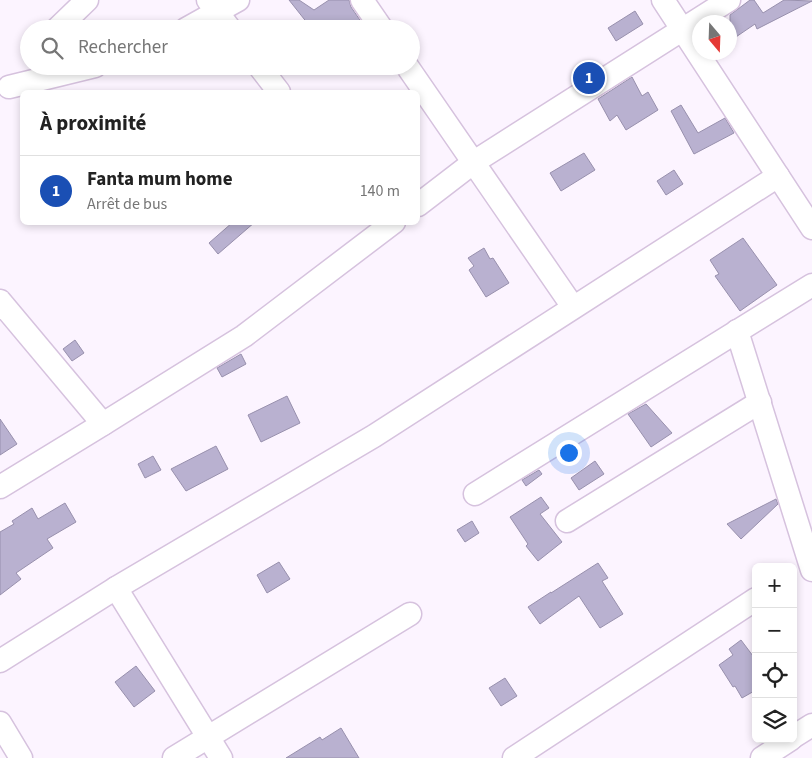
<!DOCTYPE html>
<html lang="fr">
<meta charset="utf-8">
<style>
body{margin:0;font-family:"Source Sans 3",sans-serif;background:#f2f2f2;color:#222}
.controls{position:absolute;right:15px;bottom:15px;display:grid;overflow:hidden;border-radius:8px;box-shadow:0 2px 8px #0003}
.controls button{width:45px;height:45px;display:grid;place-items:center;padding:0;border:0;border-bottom:1px solid #e0e0e0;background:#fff;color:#222;font:25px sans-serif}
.compass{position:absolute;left:692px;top:15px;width:45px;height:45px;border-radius:50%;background:#fff;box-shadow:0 2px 8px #0003;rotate:161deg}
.you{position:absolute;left:568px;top:452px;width:18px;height:18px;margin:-12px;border:4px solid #fff;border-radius:50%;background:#1a73e8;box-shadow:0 0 0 8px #1a73e833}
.badge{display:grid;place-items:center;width:32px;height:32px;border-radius:50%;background:#0f766e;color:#fff;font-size:16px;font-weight:700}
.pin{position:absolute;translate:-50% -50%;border:2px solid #fff;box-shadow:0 1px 5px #0006}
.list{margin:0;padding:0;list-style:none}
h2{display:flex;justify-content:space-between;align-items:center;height:65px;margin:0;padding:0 20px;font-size:21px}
h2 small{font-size:16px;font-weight:400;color:#767676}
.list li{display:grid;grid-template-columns:32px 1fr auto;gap:15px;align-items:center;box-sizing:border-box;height:70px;padding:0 20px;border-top:1px solid #e0e0e0}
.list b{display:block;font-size:19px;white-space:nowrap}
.list p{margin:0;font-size:16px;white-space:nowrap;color:#767676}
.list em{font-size:16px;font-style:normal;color:#767676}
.icon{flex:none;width:28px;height:28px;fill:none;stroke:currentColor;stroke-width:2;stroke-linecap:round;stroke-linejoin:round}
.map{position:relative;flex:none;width:812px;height:758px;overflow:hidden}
.search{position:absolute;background:#fff;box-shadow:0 2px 8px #0003;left:20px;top:20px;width:400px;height:55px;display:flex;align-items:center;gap:12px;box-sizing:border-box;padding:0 18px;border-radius:28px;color:#767676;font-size:19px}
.panel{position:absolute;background:#fff;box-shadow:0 2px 8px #0003;left:20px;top:90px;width:400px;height:135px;border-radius:8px}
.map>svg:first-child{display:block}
.building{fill:#b9b1d0;stroke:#9890ad}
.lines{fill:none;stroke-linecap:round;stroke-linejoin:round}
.minor-casing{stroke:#d6c2de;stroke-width:25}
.minor{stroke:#fff;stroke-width:22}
</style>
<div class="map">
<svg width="812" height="758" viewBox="0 0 812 758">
<rect width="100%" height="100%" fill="#fcf4ff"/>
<g class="building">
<path d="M289,0h10l15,10 15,-10h20l2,7 13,19 -5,3h-47z"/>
<path d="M750,0h4l9,13 21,-13 28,1 -55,28 -2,-5 -25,17v-26z"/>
<path d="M635,11l8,13 -27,17 -8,-13z"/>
<path d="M632,77l10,19 6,-4 10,18 -32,20 -9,-15 -7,6 -12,-22z"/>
<path d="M681,105l17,28 27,-15 9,15 -40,21 -23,-43z"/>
<path d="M584,153l11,17 -34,21 -11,-18z"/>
<path d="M674,170l9,14 -17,11 -9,-14z"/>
<path d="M233,222h22l-37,32 -9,-11z"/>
<path d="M743,238l34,47 -37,26 -25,-35 4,-2 -9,-14z"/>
<path d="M484,248l6,11 3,-1 16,25 -23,14 -17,-27 5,-4 -6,-8z"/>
<path d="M75,340l9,13 -12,8 -9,-12z"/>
<path d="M241,354l5,10 -24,13 -5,-9z"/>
<path d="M287,396l13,27 -39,19 -13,-27z"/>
<path d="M646,404l26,29 -21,14 -23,-33z"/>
<path d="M0,419l17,25 -17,11z"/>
<path d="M216,446l12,23 -42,22 -15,-22z"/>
<path d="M153,456l8,14 -16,8 -7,-14z"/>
<path d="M595,461l9,13 -25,16 -8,-12z"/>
<path d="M539,470l3,4 -16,12 -4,-6z"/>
<path d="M541,497l8,11 -9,6 22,28 -24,19 -12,-15 2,-2 -18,-27z"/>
<path d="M776,499l2,5 -37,35 -14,-15z"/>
<path d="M65,503l11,19 -29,17 6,9 -37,25 5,6 -21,16v-63l14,-8 -2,-3 20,-13 6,11z"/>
<path d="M472,521l7,12 -14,9 -8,-12z"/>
<path d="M279,562l11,17 -23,14 -10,-18z"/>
<path d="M598,563l10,15 -6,3 21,33 -23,14 -21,-32 -39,28 -12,-17 23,-15v1z"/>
<path d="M741,640l15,20v30l-14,8 -7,-12 -2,1 -14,-22 14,-10 -4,-6z"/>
<path d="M136,666l19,25 -21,16 -19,-25z"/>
<path d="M505,678l12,18 -16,10 -12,-18z"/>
<path d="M341,728l18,30h-73l34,-21 2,3z"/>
</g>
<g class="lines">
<g class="minor-casing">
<g id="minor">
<path d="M208,0l22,29"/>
<path d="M362,0l20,29"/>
<path d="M663,0l149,228"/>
<path d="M57,29l30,-29"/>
<path d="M186,29l52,-29"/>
<path d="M259,66l20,26"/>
<path d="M407,66l166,241"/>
<path d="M9,87l86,-21"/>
<path d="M418,205l56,-43 255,-162"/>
<path d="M0,301l103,123"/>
<path d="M737,331l75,239"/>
<path d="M0,487l103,-63 141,-88 150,-114"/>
<path d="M475,494l337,-209"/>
<path d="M567,521l193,-119"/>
<path d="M116,588l105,170"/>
<path d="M0,661l116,-73 258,-152 404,-260"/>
<path d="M0,723l21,35"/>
<path d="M793,737l19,-12"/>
<path d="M174,758l236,-144"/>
<path d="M514,758l242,-159"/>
<path d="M762,758l29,-19"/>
</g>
</g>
<use href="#minor" class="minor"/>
</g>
</svg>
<div class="controls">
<button>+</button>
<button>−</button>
<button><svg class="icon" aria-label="locate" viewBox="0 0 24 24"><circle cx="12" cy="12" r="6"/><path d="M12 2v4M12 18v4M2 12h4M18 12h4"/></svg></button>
<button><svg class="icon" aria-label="layers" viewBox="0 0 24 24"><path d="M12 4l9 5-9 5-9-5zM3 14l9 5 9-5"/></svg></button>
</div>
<svg class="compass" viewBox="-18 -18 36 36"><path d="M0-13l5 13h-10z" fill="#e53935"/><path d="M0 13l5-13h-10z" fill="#767676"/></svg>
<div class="you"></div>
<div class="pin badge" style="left:589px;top:78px;background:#1a4fb4">1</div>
<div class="search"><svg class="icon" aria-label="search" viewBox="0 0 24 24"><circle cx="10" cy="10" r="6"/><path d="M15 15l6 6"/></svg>Rechercher</div>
<section class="panel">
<h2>À proximité<small></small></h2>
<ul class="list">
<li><span class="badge" style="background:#1a4fb4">1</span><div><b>Fanta mum home</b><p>Arrêt de bus</p></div><em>140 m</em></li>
</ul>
</section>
</div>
